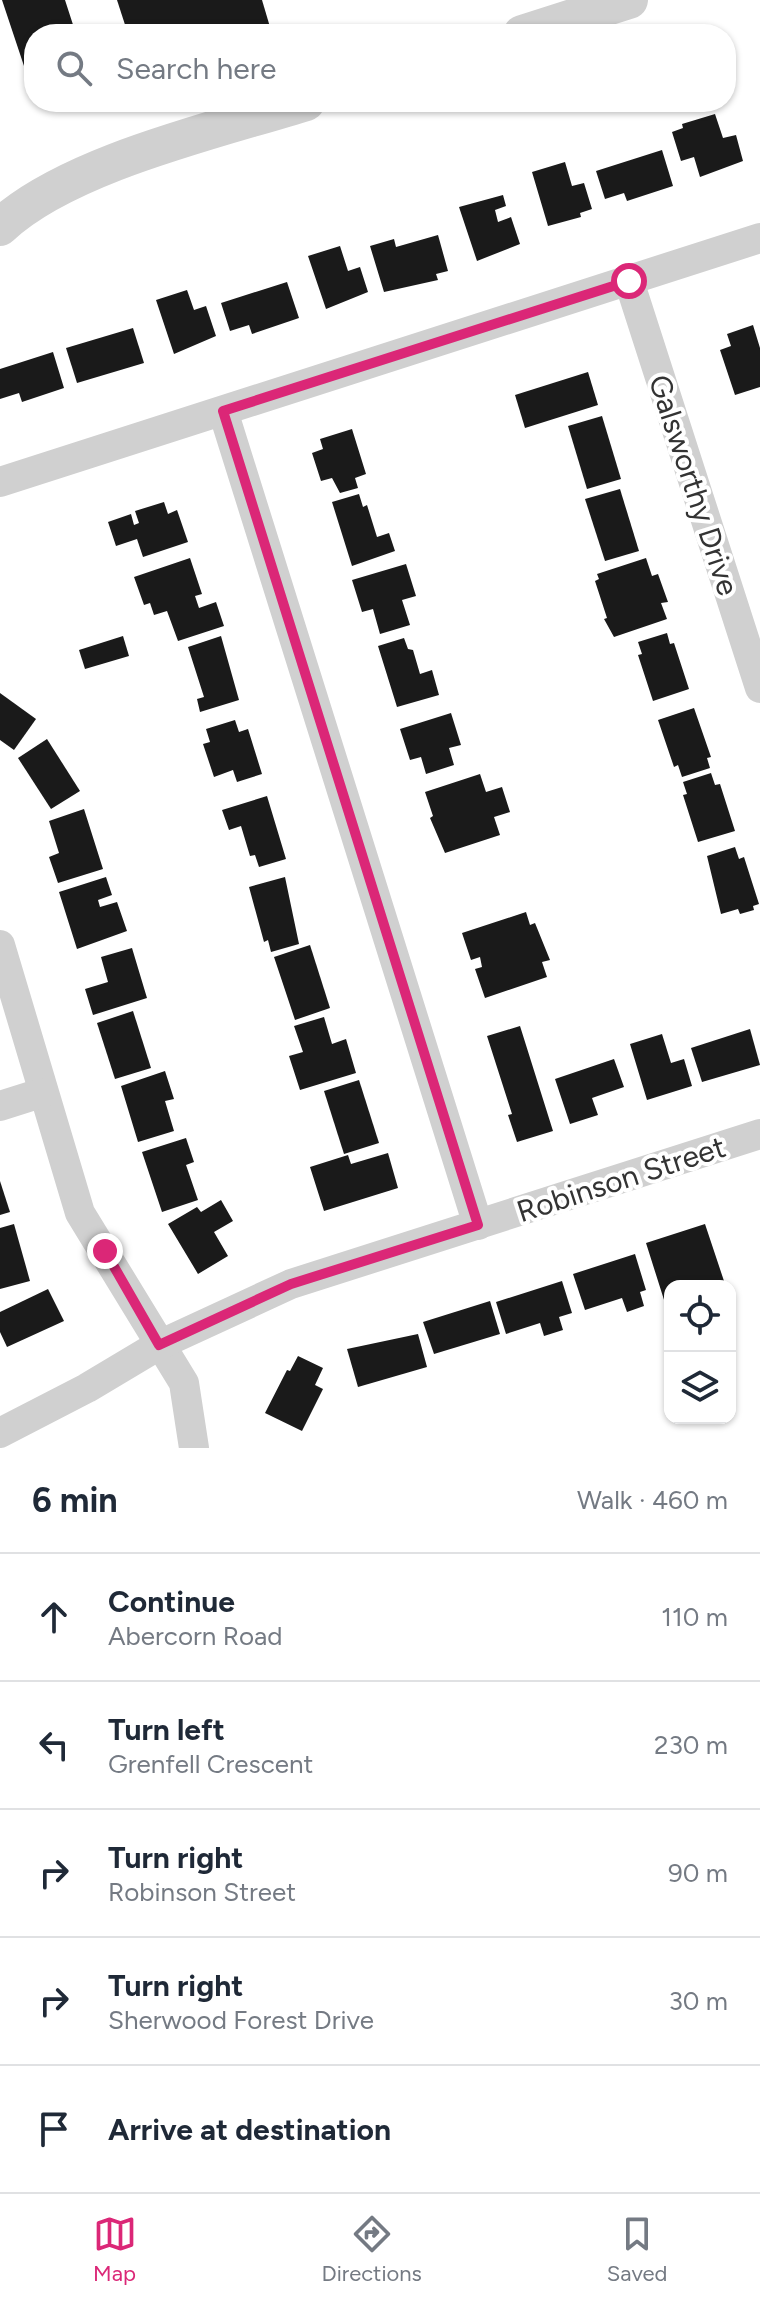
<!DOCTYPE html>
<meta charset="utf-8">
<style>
body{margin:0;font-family:Figtree,sans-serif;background:#f6f6f7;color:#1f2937}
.controls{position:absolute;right:24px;bottom:24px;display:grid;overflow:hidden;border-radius:16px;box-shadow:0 2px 6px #0004}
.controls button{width:72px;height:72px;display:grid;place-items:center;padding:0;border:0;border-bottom:2px solid #e0e1e3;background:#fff;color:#1f2937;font:40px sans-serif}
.stop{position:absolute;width:24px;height:24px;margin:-18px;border:6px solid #db2777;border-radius:50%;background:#fff}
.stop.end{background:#db2777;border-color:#fff;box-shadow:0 2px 8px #0008}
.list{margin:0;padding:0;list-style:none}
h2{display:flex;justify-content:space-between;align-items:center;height:104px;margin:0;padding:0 32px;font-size:34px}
h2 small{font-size:26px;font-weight:400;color:#747a83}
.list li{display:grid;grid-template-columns:52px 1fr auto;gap:24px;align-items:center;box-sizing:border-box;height:128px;padding:0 32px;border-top:2px solid #e0e1e3}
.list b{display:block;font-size:30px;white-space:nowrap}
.list p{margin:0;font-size:26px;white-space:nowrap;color:#747a83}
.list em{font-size:26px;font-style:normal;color:#747a83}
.icon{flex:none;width:44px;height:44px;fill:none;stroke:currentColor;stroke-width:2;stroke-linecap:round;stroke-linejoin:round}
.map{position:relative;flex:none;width:760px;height:1448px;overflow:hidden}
.search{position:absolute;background:#fff;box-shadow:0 2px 6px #0004;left:24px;right:24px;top:24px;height:88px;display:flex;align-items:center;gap:20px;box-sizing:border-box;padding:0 28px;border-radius:32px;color:#747a83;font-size:30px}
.sheet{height:744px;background:#fff}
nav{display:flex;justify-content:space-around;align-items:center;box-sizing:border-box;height:112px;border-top:2px solid #e0e1e3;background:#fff;font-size:22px;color:#747a83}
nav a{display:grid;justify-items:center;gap:4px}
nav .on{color:#db2777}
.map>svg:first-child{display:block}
.building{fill:#1a1a1a}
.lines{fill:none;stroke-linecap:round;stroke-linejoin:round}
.minor{stroke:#d0d0d0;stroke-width:30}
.tertiary{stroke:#d0d0d0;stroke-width:38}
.route{stroke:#db2777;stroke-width:10}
.labels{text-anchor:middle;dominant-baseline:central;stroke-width:8;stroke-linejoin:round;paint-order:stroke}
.street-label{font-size:30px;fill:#333;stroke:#fff}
</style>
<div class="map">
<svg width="760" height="1448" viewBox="0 0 760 1448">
<rect width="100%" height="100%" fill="#fff"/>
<g class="building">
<path d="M2,0h63l11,34h-42v62z"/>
<path d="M117,0h145l8,27 -22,7h-120z"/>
<path d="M715,114l8,24 13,-3 7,26 -43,16 -6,-20 -13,4 -9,-29 11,-4 -1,-4z"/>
<path d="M662,150l11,36 -46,15 -3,-8 -19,6 -9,-28z"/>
<path d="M565,162l7,24 12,-3 8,26 -12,4 1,4 -33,9 -16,-54z"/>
<path d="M503,195l3,11 -11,4 3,12 13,-5 9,27 -43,17 -18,-54z"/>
<path d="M438,235l10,36 -12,3 2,6 -54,12 -14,-46 24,-7 2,8z"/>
<path d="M340,246l8,25 12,-4 8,25 -42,17 -18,-53z"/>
<path d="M287,282l12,36 -47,16 -3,-9 -19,6 -9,-28z"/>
<path d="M187,290l7,20 12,-4 10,30 -42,18 -18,-54z"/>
<path d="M753,325l7,23v39l-25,8 -15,-45 11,-4 -4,-12z"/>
<path d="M133,328l11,35 -67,20 -11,-35z"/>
<path d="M53,352l11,36 -42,14 -3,-9 -19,6v-30z"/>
<path d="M588,372l10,33 -73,23 -10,-33z"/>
<path d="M602,416l19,63 -34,10 -19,-63z"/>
<path d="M352,429l14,45 -11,4 3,10 -18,5 -8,-15 -11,3 -9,-28 11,-4 -3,-10z"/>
<path d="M620,489l19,62 -34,10 -20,-62z"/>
<path d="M359,494l4,13 4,-2 10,32 12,-4 6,18 -43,15 -20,-64z"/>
<path d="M164,502l4,12 9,-4 11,32 -45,15 -6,-18 -21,7 -8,-24 23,-8 3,11 5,-2 -4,-12z"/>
<path d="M190,558l12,36 -7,2 4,12 17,-6 8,24 -46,15 -11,-30 -13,4 -4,-12 -6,2 -10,-28z"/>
<path d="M646,558l6,18 6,-2 10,28 -7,1 6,16 -53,18 -10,-18 3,-1 -12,-37 4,-2 -2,-5z"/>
<path d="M406,564l10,32 -14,4 8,25 -30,9 -7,-25 -11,3 -10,-32z"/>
<path d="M667,633l3,11 4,-1 15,46 -36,12 -15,-46 4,-1 -4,-12z"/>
<path d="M123,636l6,20 -44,13 -6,-19z"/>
<path d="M221,636l18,64 -39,12 -3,-13 7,-2 -16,-50z"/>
<path d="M404,638l4,11 5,1 7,24 12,-4 7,25 -42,12 -19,-61z"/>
<path d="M0,693l36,26 -22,31 -14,-10z"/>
<path d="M694,708l17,49 -4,1 3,10 -28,9 -4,-12 -4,2 -16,-47z"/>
<path d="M451,713l10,32 -12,3 5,17 -28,9 -5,-17 -11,3 -10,-31z"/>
<path d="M235,720l4,12 9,-3 14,45 -25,8 -4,-12 -19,7 -11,-33 7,-2 -4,-13z"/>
<path d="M47,739l33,52 -29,18 -33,-51z"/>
<path d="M711,773l4,12 5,-1 15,47 -37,11 -15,-47 4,-1 -4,-12z"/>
<path d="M480,774l6,18 16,-5 8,25 -16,5 6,18 -55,18 -15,-35 3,-2 -8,-24z"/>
<path d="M267,796l19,63 -27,8 -4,-12 -5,1 -9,-30 -12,4 -7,-20z"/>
<path d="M84,809l19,60 -45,14 -9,-26 10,-4 -10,-32z"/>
<path d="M735,847l4,12 5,-2 15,47 -6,2 1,4 -14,4 -2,-5 -17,5 -14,-58z"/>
<path d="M106,877l6,18 -14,5 2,7 17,-5 10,29 -50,18 -18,-57z"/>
<path d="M285,877l14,67 -28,8 -3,-12 -4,2 -15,-55z"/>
<path d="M526,912l4,13 5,-2 15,37 -8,2 5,15 -62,21 -10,-29 7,-2 -2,-10 -9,3 -9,-27z"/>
<path d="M310,945l20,63 -35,12 -21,-63z"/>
<path d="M132,948l15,50 -54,17 -8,-26 23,-7 -7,-25z"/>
<path d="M133,1011l18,57 -36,11 -18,-56z"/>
<path d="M324,1017l8,27 14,-5 10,34 -56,17 -11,-34 14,-4 -9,-26z"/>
<path d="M520,1026l33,105 -36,11 -9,-27 4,-1 -25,-78z"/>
<path d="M750,1029l10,36 -58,17 -11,-34z"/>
<path d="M662,1034l9,29 13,-4 8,27 -45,14 -17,-56z"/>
<path d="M614,1059l10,28 -32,11 6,17 -28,9 -15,-45z"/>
<path d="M165,1071l9,28 -9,2 9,30 -36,11 -17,-56z"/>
<path d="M359,1080l20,63 -35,11 -20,-63z"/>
<path d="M186,1138l8,24 -8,3 12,35 -36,12 -20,-60z"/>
<path d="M388,1153l10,35 -74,23 -14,-44 38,-12 3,9z"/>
<path d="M0,1181l10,31 -10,3z"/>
<path d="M221,1200l12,21 -19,11 14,24 -30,18 -30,-50 29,-17 4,5z"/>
<path d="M14,1224l16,57 -30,8v-61z"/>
<path d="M705,1224l20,60 -55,2v15l-5,2 -19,-60z"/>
<path d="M635,1254l11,36 -6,2 4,14 -17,6 -5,-14 -37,12 -12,-36z"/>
<path d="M562,1281l10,32 -13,4 4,13 -19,6 -4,-13 -34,11 -10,-32z"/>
<path d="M48,1289l16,32 -57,26 -7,-15v-20z"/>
<path d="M490,1301l10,33 -66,20 -11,-32z"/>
<path d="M418,1334l9,33 -69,20 -11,-38z"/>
<path d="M298,1356l25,12 -8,17 8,4 -21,42 -37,-18 22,-43 3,1z"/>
</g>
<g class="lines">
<g class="minor">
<path d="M629,281l131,407"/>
<path d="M223,411l255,814"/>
<path d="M0,482l760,-244"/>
<path d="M0,945l80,268 104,170 10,65"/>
<path d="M0,1106l41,-13"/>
<path d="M0,1433l87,-45 72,-43 132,-61 469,-150"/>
</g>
<g class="tertiary">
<path d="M522,34l107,-34"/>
<path d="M0,227c67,-63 216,-97 306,-125"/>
</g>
</g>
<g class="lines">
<path class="route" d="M105,1251l54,94 132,-61 187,-59 -255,-814 406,-130"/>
</g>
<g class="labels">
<g class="street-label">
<text transform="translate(694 485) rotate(72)">Galsworthy Drive</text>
<text transform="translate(621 1179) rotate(-18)">Robinson Street</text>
</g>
</g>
</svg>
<div class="controls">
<button><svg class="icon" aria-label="locate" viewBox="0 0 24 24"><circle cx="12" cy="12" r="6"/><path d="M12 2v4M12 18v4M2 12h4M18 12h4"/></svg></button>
<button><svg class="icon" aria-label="layers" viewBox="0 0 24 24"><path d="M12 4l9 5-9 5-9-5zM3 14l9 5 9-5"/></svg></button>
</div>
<div class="stop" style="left:629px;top:281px"></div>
<div class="stop end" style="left:105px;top:1251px"></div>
<div class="search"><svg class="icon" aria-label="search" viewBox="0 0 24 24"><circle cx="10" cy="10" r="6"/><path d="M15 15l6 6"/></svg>Search here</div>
</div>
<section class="sheet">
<h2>6 min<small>Walk · 460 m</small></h2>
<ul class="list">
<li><svg class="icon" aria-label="ahead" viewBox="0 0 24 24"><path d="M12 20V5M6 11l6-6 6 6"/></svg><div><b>Continue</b><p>Abercorn Road</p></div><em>110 m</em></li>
<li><svg class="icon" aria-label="left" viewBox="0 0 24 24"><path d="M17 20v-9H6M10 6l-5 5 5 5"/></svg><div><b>Turn left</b><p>Grenfell Crescent</p></div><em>230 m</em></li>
<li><svg class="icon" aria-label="right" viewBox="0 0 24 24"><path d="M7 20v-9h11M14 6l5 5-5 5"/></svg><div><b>Turn right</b><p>Robinson Street</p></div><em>90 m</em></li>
<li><svg class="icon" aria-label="right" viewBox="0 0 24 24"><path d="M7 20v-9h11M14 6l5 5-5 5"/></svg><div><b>Turn right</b><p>Sherwood Forest Drive</p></div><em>30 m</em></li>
<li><svg class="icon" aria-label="arrive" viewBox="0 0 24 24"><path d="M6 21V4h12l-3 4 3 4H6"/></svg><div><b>Arrive at destination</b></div></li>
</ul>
</section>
<nav>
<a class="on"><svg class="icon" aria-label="map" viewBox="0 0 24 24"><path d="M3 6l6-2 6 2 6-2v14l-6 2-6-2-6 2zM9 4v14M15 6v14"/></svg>Map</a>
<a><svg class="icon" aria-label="directions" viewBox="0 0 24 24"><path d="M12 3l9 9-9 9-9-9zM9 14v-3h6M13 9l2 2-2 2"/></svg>Directions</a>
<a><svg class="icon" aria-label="saved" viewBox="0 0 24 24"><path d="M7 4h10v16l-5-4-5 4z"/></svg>Saved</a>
</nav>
